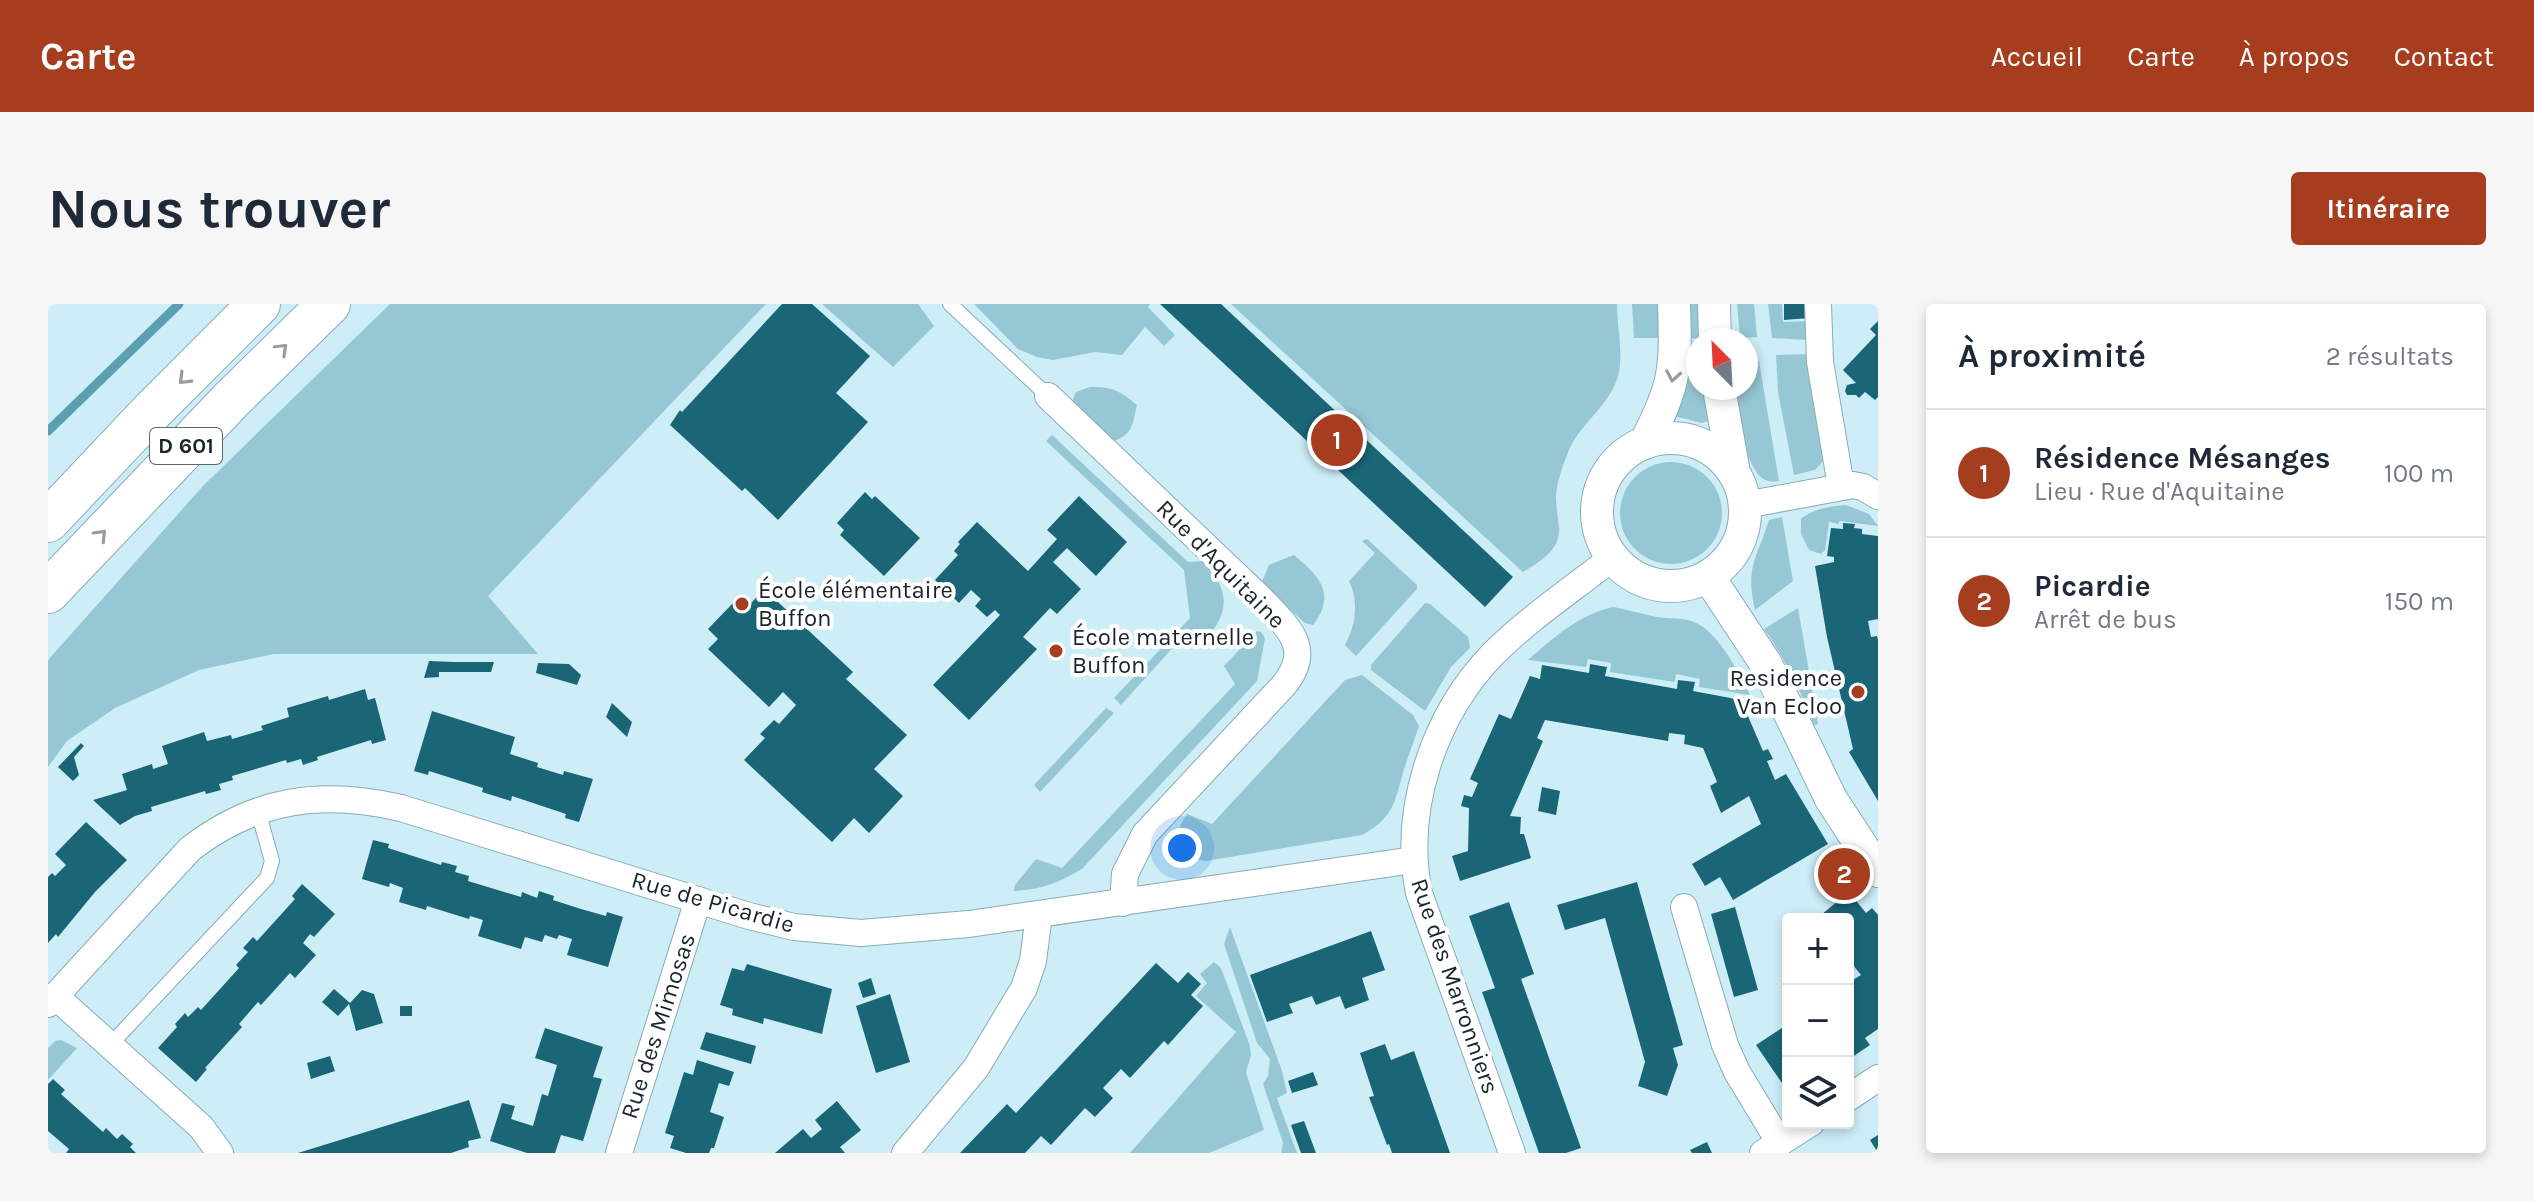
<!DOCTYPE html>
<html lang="fr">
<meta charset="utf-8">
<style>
body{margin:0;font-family:Karla,sans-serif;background:#f6f6f7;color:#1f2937}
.controls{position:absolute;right:24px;bottom:24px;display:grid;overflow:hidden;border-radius:8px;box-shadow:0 4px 12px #0003}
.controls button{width:72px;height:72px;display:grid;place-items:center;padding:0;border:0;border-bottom:2px solid #e0e1e3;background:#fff;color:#1f2937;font:40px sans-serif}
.compass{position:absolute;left:1638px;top:24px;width:72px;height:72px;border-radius:50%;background:#fff;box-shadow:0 4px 12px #0003;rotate:336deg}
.you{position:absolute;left:1134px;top:544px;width:28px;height:28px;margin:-20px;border:6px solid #fff;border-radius:50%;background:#1a73e8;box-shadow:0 0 0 12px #1a73e833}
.badge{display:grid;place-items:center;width:52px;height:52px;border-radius:50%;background:#a53d1e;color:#fff;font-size:26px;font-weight:700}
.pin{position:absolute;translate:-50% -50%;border:4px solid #fff;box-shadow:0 2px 8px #0006}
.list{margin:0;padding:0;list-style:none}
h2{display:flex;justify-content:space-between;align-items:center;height:104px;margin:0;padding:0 32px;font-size:34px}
h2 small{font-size:26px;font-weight:400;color:#747a83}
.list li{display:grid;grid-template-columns:52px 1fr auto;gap:24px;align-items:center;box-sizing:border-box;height:128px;padding:0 32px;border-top:2px solid #e0e1e3}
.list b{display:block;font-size:30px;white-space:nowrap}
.list p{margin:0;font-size:26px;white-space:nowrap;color:#747a83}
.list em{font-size:26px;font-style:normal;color:#747a83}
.icon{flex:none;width:44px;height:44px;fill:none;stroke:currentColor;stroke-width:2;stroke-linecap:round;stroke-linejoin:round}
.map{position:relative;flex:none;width:1830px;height:849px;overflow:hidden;border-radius:8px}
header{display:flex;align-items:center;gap:48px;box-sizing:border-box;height:112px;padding:0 40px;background:#a53d1e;color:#fff}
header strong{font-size:38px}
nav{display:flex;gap:44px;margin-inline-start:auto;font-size:28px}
.intro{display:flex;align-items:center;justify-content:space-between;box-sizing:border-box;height:192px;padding:0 48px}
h1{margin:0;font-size:56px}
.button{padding:20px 36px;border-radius:8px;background:#a53d1e;color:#fff;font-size:28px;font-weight:700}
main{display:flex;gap:48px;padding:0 48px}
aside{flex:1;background:#fff;border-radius:8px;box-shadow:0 4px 12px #0003}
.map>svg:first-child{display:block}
.green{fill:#96c7d4}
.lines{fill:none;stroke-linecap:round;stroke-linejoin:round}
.stream{stroke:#5aa0b2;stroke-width:9}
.building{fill:#1a6677}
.service-casing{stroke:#8babb4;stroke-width:16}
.minor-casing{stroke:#8babb4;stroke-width:28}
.tertiary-casing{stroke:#8babb4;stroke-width:34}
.primary-casing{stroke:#8babb4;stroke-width:44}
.service{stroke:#fff;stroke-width:14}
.minor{stroke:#fff;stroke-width:26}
.tertiary{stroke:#fff;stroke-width:32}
.primary{stroke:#fff;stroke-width:42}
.oneway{stroke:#989d9f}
.poi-dot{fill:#a53d1e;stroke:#fff;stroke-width:3}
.labels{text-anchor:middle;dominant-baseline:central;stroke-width:8;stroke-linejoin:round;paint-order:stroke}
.shield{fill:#fff;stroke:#5e6769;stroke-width:2}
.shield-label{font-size:22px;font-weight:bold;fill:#192629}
.street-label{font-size:24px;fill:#192629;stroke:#fff}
.poi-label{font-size:24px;fill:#192629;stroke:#fff;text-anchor:start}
</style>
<header>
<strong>Carte</strong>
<nav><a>Accueil</a><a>Carte</a><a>À propos</a><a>Contact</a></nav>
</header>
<div class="intro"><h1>Nous trouver</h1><a class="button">Itinéraire</a></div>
<main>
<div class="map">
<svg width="1830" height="849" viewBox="0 0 1830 849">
<rect width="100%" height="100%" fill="#cdeef7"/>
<g class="green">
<path d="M342,0h376l-278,292 50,58h-264l-75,16 -84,38 -48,33 -19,26v-107l155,-174z"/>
<path d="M774,0h96l16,22 -41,41z"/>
<path d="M926,0h176l-2,3 27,28 -11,11 -19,-19 -23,28 -27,-3 -42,8 -16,-3 -19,-8z"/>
<path d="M1183,0h386c0,21 6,47 2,68 -7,34 -41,51 -52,83 -5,13 -10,27 -11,41 0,11 2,21 3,31 2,23 -20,35 -36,45z"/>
<path d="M1584,0h34l2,34h-34z"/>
<path d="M1635,0h21l2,35 -22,-1z"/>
<path d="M1689,0h17l3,33 -17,1z"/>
<path d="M1720,0h14l1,18 26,-1 -2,19 -35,-2z"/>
<path d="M1760,50l17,105 -10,11 -21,5 -16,-83 -2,-37z"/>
<path d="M1650,54v30h11l2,32 -9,3 -28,-7 11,-57z"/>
<path d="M1698,57h13l20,120c-7,1 -13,1 -18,-4 -12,-9 -32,-72 -36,-89h21z"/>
<path d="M1042,83c21,-1 31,4 47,18 -5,21 -4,30 -26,37l-39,-40 4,-10z"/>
<path d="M1004,131l136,127 16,-1c29,34 25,54 -5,86l-22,-4 -56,62 -7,-7 76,-80 -6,-48 -138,-129z"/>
<circle cx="1623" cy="209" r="51"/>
<path d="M1798,201l23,9 9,12 -38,-5 -2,3 -9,-2 -4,28 -4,4 -12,-4 -8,-16v-15c11,-10 30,-13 45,-14z"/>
<path d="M1734,213l11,64 -38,29c-10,-44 2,-51 14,-90z"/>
<path d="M1319,235l50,46v4l-61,67 -11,-11c11,-20 14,-43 4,-64l26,-28 -13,-12z"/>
<path d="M1246,251c25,21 43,39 19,70l-8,-2 -44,-39 8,-19z"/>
<path d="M1377,299l5,1 38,33 2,11 -19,19 -26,44 -54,-41v-5z"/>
<path d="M1566,303c15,3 28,7 43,10 12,2 25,0 37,5 25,10 44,50 56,73l-51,-8 1,-8 -24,-5 -1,8 -65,-10 1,-9 -23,-4 -2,8 -58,-7c25,-22 53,-47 86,-53z"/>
<path d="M1750,304l20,116 -4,1c-14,-34 -28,-66 -50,-96z"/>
<path d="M1209,327l4,1 4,6 -8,43 -175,188c-22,13 -41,21 -68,22l1,-6 21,-26 26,9 173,-184 -11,-18z"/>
<path d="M1314,371l51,40 6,11c-5,15 -10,28 -15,43 -9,32 -10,49 -42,66l-156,26c-31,-5 -36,-22 -19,-47l25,10 133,-144z"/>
<path d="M1058,404l8,5 -74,79 -6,-7z"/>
<path d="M1182,623l52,144 5,22 -10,5 20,55h-16l2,-10 -20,-59 5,-8 2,-17 -13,-16 -33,-99z"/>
<path d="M1166,658l7,6 29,78 1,9 -5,17 18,58 -55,23h-79l106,-121 -40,-36 11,-13 -7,-9z"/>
<path d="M13,736l16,8 -29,32v-32l7,-7z"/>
</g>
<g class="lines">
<path class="stream" d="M0,127l131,-127"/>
</g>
<g class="building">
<path d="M734,0h30l58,52 -34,37 32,29 -90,98 -33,-32 -3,3 -72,-66 10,-15 2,2z"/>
<path d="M1112,0h61l292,273 -28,30z"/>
<path d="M1736,0h24l1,14 -25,2z"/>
<path d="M1830,17v76l-3,3 -10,-8 -6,6 -3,-3h-9l-2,-4 2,-6 9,-2 -13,-13 33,-35 -6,-6z"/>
<path d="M817,188l7,7 3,-3 45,42 -36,38 -44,-41 4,-5 -7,-7z"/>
<path d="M1031,192l48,46 -31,34 -29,-28 -14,14 28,27 -24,25 -7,-6 -27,29 14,12 -68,71 -36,-35 67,-70 -5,-5 -8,7 -12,-11 6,-7 -10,-9 -12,13 -24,-23 23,-25 -4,-4 6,-7 -2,-2 19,-20 51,49 29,-32 -10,-9z"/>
<path d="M1795,219l12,1 -1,4 8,1v5l16,2v83l-10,2 3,16 6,-1 1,4v161l-29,-49 4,-3 -26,-112 -12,-71 19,-4v-5l-7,-1 4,-28 12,1z"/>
<path d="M716,285l89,83 -7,7 61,56 -33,34 29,27 -34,37 -15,-15 -22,24 -88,-82 21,-22 -5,-4 14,-14 5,4 17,-19 -13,-13 -14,15 -61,-58 10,-10 -10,-10 25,-26 10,9z"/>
<path d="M381,357l25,1h40l-3,10h-52v5l-15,1z"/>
<path d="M490,359l31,1 12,11 -4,10 -41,-12z"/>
<path d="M1542,360l17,3 -2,9 72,13 1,-9 17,2 -2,9 48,9 22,51 5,-2 5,10 -6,2 8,19 11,-6 42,70 -95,56 -13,-23 -15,9 -13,-22 69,-40 -12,-28 -28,17 -11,-27 7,-4 -14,-34 -19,-4 1,-9 -16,-2 -1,8 -123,-21 -8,18 6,3 -33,75 11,1 -1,17h4l7,24 -71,23 -8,-25 16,-5 1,-43 -8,-2 3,-11 8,2 6,-14 -8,-4 29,-65 12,5 19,-43 10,3 2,-14 47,8z"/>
<path d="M317,385l3,11 7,-2 11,42 -14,4 -1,-4 -54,17 1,3 -15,5 -2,-6 -14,4 -1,-3 -54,16 1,4 -14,4 2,6 -15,4 -1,-3 -54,16 1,4 -17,5 -15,9 -27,-25 34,-10 -5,-16 30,-10 1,5 15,-5 -6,-18 42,-14 3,9 24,-6 1,4 31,-9 -2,-4 28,-9 -2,-9 41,-12 1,4z"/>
<path d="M564,399l20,19 -5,15 -21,-20z"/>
<path d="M384,407l83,26 -5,17 28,9 -1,4 26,8 1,-4 29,8 -14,43 -14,-4 1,-4 -54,-18 -1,5 -29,-9 1,-4 -54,-17 -1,4 -14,-4z"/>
<path d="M33,439l3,3 -10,11 5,18 -6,6 -15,-14z"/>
<path d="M1494,483l18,4 -4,24 -18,-4z"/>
<path d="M38,518l41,38 -32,32 -37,45 -2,-3 -8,9v-66l4,-4 3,3 11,-11 -11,-11z"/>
<path d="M325,536l16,4 -1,4 53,17 1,-3 15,4 -2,6 14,4 -1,5 53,16 1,-5 15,6 2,-7 15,5 -1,4 28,9 25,7 1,-4 16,5 -15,50 -41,-12 5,-16 -13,-4 -2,4 -12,-4 -3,7 -17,-5 -4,12 -43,-13 5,-16 -13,-4 -1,3 -42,-13 -1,4 -27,-8 4,-14 -13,-5 -1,4 -27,-8z"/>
<path d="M1589,578l46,163 -10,3 5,17 -11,31 -29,-10 7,-24 -40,-144 -40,12 -8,-25z"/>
<path d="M254,580l33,30 -21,23 -4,-3 -7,9 13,12 -21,23 -5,-5 -29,32 -3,-3 -19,22 3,3 -37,41 2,1 -11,13 -38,-34 19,-21 -2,-3 10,-11 3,4 10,-10 3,3 38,-42 -3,-3 12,-13 -5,-4 10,-11 4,4 38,-42 -3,-3z"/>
<path d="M1801,588l17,21 6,-5 6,7v114l-13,9 5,7 -22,15v-77l13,-8 -8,-10 -5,4v-50h-32z"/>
<path d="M1461,598l25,72 -13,5 60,169 -15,5h-27l-57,-161 13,-4 -26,-72z"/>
<path d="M1687,603l23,83 -24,7 -23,-83z"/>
<path d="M1323,627l14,39 -23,8 7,22 -24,9 -5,-13 -24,9 -4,-9 -23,8 4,9 -26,9 -17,-47z"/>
<path d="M1108,659l22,20 10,-11 13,12 -10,11 12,11 -35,39 -4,-4 -34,37 -9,-9 -18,19 10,10 -18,19 -10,-9 -34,37 -10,-9 -16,17h-65l47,-49 9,9z"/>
<path d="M699,660l85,25 -10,45 -58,-16 -1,6 -31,-9 1,-6 -13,-4 12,-37 12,3z"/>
<path d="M823,674l5,16 -13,4 -5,-15z"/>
<path d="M286,685l16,14 12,-13 12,4 9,29 -27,8 -7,-27 -11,12 -16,-14z"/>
<path d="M842,690l20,68 -34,11 -20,-67z"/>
<rect x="352" y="702" width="12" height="10"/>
<path d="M1740,720v68l-32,-47z"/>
<path d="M497,724l58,19 -10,30 9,2 -19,62 -22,-6 -6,18h-28l-37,-12 12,-38 13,3 -4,13 22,7 9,-32 6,2 9,-31 -22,-7z"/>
<path d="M658,728l50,14 -5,18 -51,-15z"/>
<path d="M1337,740l6,16 23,-9 36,102h-58l-3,-9 -2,1 -18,-48 5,-1 -14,-43z"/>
<path d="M282,752l5,15 -24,8 -4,-16z"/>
<path d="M649,756l37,12 -5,14 -10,-3 -9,29 14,5 -10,31h-3l-2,5h-23l-16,-5 4,-12 -9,-3 19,-61 9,3z"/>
<path d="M1265,768l5,13 -26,8 -4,-12z"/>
<path d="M5,775l12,11 -4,4 42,38 3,-4 11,11 5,-5 11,10 -3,3 6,6h-70l3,-4 -21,-18v-47z"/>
<path d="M421,796l12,38 -13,3 1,6 -18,6h-153z"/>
<path d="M789,797l24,29 -21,17 5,6h-70l28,-24 8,9 11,-9 -7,-9z"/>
<path d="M1256,817l12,32h-15l-10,-28z"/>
<path d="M1830,831v18l-8,-13z"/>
<path d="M1659,838l5,11h-20l-2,-3z"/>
</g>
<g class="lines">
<g class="service-casing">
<g id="service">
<path d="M902,0l98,92"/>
<path d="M62,741l157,-167 5,-17 -14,-50"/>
</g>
</g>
<g class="minor-casing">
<g id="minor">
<path d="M1770,0l2,58 21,124"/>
<path d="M1000,92l214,204c26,28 52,48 22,85l-139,149 -20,40 -2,29"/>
<path d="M1697,201l108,-20 10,2 15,9"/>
<path d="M1636,603l41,138 12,27 43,71"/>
<path d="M7,692l146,131 19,26"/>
<path d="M0,700l142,-155c66,-51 132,-59 211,-41l348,108 45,11 67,6 108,-9 445,-64"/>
<path d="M1800,794l30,-20"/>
<path d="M571,849l79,-253"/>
<path d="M857,849l71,-85 48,-80 9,-27 6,-46"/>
<path d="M1464,849l-93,-260c-17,-84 15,-178 74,-239 36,-36 80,-65 120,-97"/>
<path d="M1715,849l48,-30"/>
</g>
</g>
<g class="tertiary-casing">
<g id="tertiary">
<path d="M1666,0l1,36"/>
<path d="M1671,84l15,85"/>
<circle cx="1623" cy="208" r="74"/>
<path d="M1597,139c31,-58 31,-75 29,-139"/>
<path d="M1660,272l58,88 65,135 47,72"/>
</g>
</g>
<g class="primary-casing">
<g id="primary">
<path d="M0,217l103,-109 108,-108"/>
<path d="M0,288l183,-192 98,-96"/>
</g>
</g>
<use href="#service" class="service"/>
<use href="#minor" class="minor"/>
<use href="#tertiary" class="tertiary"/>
<use href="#primary" class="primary"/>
</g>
<defs><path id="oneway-chevron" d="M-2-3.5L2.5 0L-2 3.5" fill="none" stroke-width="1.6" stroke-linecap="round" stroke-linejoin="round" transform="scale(2)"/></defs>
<g class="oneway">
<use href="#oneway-chevron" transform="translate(234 45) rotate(-44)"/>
<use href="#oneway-chevron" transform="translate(1625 72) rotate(100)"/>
<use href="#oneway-chevron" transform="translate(136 75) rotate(135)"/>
<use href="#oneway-chevron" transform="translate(53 231) rotate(-46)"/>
</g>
<g class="poi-dot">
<circle cx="694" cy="300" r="8"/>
<circle cx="1008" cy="347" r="8"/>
<circle cx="1810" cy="388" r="8"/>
</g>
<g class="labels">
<rect class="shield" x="102" y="124" width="72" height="36" rx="6"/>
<g class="shield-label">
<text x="138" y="142">D 601</text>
</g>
<g class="street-label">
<text transform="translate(1173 260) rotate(45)">Rue d'Aquitaine</text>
<text transform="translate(665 598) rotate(16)">Rue de Picardie</text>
<text transform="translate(1407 682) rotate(71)">Rue des Marronniers</text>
<text transform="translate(610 722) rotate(-72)">Rue des Mimosas</text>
</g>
<g class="poi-label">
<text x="710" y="286">École élémentaire<tspan x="710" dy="28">Buffon</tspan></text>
<text x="1024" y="333">École maternelle<tspan x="1024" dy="28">Buffon</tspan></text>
<text x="1794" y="374" text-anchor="end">Residence<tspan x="1794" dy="28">Van Ecloo</tspan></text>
</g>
</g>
</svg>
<div class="controls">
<button>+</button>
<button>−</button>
<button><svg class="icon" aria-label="layers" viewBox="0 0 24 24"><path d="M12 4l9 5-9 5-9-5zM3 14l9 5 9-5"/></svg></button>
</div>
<svg class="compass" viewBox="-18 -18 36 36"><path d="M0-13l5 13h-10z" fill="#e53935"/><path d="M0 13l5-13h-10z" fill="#747a83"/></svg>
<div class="you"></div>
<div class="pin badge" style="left:1289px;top:136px">1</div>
<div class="pin badge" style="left:1796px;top:570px">2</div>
</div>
<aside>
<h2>À proximité<small>2 résultats</small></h2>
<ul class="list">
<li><span class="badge">1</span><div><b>Résidence Mésanges</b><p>Lieu · Rue d'Aquitaine</p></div><em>100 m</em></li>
<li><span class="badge">2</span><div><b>Picardie</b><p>Arrêt de bus</p></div><em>150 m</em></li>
</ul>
</aside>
</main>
